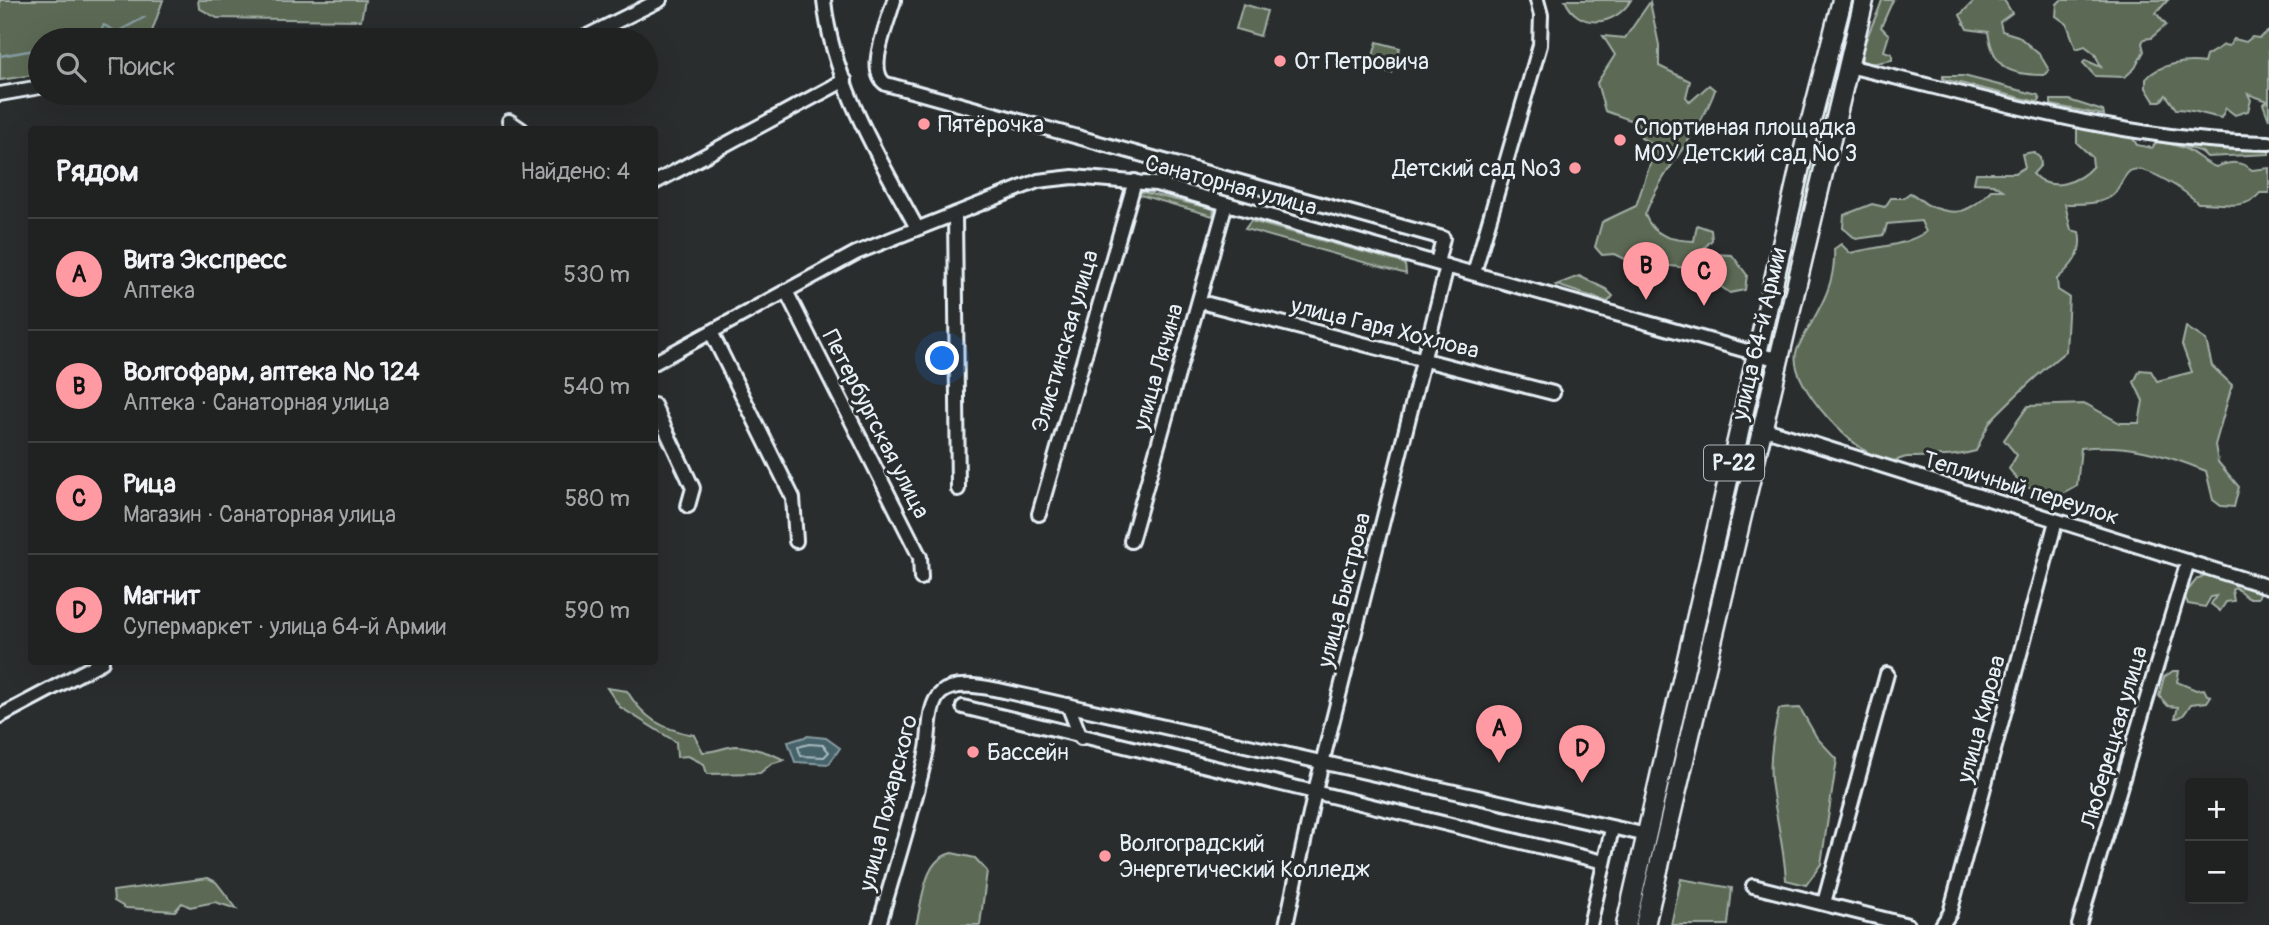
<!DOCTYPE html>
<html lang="ru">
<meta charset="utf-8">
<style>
body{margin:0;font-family:Pangolin,sans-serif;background:#282a2a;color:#f1f3f6}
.controls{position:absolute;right:21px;bottom:21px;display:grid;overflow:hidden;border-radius:7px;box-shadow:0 7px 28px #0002}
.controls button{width:63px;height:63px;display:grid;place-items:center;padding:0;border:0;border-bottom:2px solid #3d3f40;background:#202222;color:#f1f3f6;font:35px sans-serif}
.you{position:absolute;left:943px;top:359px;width:24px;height:24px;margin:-18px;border:5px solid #fff;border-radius:50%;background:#1a73e8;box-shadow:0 0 0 10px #1a73e833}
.badge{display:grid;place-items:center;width:46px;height:46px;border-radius:50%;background:#ff9aa2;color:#111;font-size:23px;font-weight:700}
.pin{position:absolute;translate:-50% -58px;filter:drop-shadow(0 2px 4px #0008)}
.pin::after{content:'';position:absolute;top:37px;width:24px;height:21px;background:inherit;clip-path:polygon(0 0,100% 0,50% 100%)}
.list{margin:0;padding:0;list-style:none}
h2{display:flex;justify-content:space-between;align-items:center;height:91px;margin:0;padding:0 28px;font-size:30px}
h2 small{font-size:23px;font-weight:400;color:#a2a4a5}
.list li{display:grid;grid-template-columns:46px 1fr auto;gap:21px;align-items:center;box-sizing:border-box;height:112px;padding:0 28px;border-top:2px solid #3d3f40}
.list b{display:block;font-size:26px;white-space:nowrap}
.list p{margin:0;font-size:23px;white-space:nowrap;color:#a2a4a5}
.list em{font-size:23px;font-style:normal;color:#a2a4a5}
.icon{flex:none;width:38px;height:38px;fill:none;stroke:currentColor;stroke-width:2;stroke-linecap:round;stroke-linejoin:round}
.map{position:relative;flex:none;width:2269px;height:925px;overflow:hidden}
.search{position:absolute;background:#202222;box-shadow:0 7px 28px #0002;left:28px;top:28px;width:630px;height:77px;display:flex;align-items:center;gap:18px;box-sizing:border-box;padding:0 24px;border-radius:38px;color:#a2a4a5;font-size:26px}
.panel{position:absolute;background:#202222;box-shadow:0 7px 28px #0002;left:28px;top:126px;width:630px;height:539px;border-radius:7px}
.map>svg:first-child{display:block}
.green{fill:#5b6b54;stroke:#a2aea6;stroke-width:2}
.water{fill:#46646a;stroke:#879ca3;stroke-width:2}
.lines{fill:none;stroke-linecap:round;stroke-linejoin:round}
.shore{stroke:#a7b9bf;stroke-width:2}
.stream{stroke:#879ca3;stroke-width:2.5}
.minor-casing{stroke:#e8f1f8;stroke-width:18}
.highway-casing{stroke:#e8f1f8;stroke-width:23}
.minor{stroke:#2a2d2e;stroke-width:12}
.highway{stroke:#2a2d2e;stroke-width:18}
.poi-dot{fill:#ff9aa2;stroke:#2a2d2e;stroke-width:2.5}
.labels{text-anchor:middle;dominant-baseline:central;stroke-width:6;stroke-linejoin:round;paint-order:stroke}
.shield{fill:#2a2d2e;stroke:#afb6bb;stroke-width:2}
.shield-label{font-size:21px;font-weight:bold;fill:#e8f1f8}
.poi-label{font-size:23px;fill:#e8f1f8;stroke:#2a2d2e;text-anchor:start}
.street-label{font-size:23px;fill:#e8f1f8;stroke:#2a2d2e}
</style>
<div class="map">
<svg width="2269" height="925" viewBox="0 0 2269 925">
<rect width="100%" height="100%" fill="#2a2d2e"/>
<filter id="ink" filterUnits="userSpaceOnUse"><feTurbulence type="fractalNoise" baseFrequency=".0143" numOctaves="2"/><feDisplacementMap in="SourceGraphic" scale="14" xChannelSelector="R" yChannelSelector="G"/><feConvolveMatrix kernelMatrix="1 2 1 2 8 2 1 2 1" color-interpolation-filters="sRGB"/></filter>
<g filter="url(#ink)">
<g class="green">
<path d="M0,0h163l-14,40h-109v34l-40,6z"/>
<path d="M198,0h167l-4,20 -144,-2 -18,-10z"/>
<path d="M1565,0h66c-15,26 -53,31 -66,0z"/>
<path d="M1849,0h6l-82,348 -4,1 -2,-2z"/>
<path d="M1882,0h11l-12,27 8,8 -5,16 8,3v6l-26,5 -4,-3c-2,-17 15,-44 20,-62z"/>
<path d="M1975,0h29l8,13 -12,9 2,9 16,5 22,19 9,15 -5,5c-35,0 -50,-6 -56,-43l-21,-3 -7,-14z"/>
<path d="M2061,0h107l-12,13 10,12 -15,13 -7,1 -2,4 2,8 -9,17 -10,9 -30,-1 -12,-13 2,-3 16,7 -6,-13 -10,-8 -9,3 -9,-25 -11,-8 1,-12z"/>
<path d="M1650,2l9,43v21l31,15 -4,16 4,5 19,-17 6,5c-16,46 -53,78 -70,125 9,22 27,25 49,26l3,-16 14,5 1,10 -8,8 8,6 20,1 15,20 -2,15 -15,3 -35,-24 -66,-8 -14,-7 -13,1 -7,-8 7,-25 34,-16 20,-60 -15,-8 1,-8 -6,-8 -31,-11 -8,-28 18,-28 -12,-19 22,2z"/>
<path d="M1243,4l24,7 -7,25 -24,-7z"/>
<path d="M2269,31v89l-6,-16 5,-3 -20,-7 3,6 -3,11 -13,4 -9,-7 -5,10c-16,-3 -30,-9 -45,-9l-10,-14 -5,6h-7l-8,-13v-9c12,-15 41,-19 58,-16l2,-7 18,-11 5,1 5,-7 12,3 6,-5 7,1z"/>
<path d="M1377,42l23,6 -8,25 -22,-6z"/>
<path d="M1943,76h21l74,19 2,5 -3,2 -94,-23z"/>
<path d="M2051,100h18l34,11 1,4 -53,-10z"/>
<path d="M2061,120l68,12 8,13 15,3 5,-7c9,2 20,4 29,8 10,5 18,14 30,18 14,-5 24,-7 36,3l17,-2v25h-9c-15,19 -40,9 -62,10 -9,-9 -54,-41 -68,-32 -7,5 -10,16 -16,23 -11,11 -34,10 -49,10l6,26 8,2c5,21 -8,35 -22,47l1,11 11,7 -3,54c-25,20 -49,43 -72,66 -7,7 -13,24 -18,34 -24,7 -44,5 -69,6 -7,1 -13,6 -20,4 -30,-5 -98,-75 -91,-108 2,-8 9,-17 12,-24 15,-26 28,-49 26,-80l7,-5 9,9c27,-7 52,-6 76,-21l-5,-11 -34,3 -3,11 -28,4 -13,-11 1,-13 28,-11 13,3 6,-9h12l7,-5c7,3 12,9 18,12 29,13 42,7 63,-15h12l-10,-6 -19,-1 2,-10h39l10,-6 -3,-13 11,-2 7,6 1,7 -8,9c17,19 45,9 60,-8l-1,-9 -15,-14v-14z"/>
<path d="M2167,141l48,6 54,1v6l-62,3 -5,-5z"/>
<path d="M1138,191l76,18 -1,7 -73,-21z"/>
<path d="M1251,221l149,41 5,2 1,10 -161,-45z"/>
<path d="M1579,276l27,13 7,7 -5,6 -52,-17z"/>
<path d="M2186,327l20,13 6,26 20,19 -17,60 3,17 21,25 -5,20 -13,-1 -8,-6 -7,-29c-42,-17 -79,-28 -125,-23l-4,38 -18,10 -36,-10 -14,-17 8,-14 -13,-15 24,-34 58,-2 34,19h19l4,-22 -9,-19 6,-12 11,1 6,10 35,-9 -10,-27z"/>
<path d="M1764,367l3,5 -130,553h-6z"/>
<path d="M2207,574l51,15 2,4 -2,5h-10l-13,-11 -3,3 2,11 -8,1 -6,9 -9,-7 5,-8 -5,1 -6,10 -17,-3 -4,-9 13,-16z"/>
<path d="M2173,671h6l-2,11 19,8 8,-1 3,6 4,1 -4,6 -16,2c-5,7 -7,14 -16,14l3,-11 -10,-1 -9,-10 5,-19z"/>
<path d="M607,688l20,3c17,28 35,38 67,44l9,17c12,0 24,-6 33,-6 15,1 36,7 48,14l-13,4 -11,9 -53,1 -3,-10 -16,-8 -11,1 -1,-15 -56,-35z"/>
<path d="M1800,708l17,30 20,21 -16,105 -15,21 -20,-5c-2,-34 -11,-66 -15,-100 -2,-24 3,-48 8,-71z"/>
<path d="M952,853l23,5 12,13 -7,54h-64c7,-25 7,-66 36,-72z"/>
<path d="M208,878l8,4 21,27 -22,-7 -25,5 -8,-4 -7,8 -49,-3 -12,-7 -1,-10z"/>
<path d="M1681,879l51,9 -4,37h-57z"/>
</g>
<path class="water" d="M808,736l18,2 14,10 -11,16 -34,-2 -7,-20z"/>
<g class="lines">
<path class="shore" d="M809,744l14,1 6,7 -5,5 -23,-1 -3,-9z"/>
<g class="stream">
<path d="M50,40l13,-11 15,11"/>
<path d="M95,40l9,-15 13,7 28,-15"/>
<path d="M0,56l40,-7"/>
</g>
<g class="minor-casing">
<g id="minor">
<path d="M824,0c8,81 55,158 93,228"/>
<path d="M894,0c-5,21 -29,71 -8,84l557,154 -6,25"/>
<path d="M579,40l81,-40"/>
<path d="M1848,66c138,32 279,76 421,77"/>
<path d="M0,94l40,-7"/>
<path d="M509,121l13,9"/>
<path d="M654,183l191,-103"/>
<path d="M955,214l3,275"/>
<path d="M1474,273l66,-228 1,-30 -4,-15"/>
<path d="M786,291l134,266 1,21"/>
<path d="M1208,304l345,89"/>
<path d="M711,332l82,166 3,43"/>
<path d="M654,363l202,-110 182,-72 35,-4 83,7 623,176"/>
<path d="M654,405l39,83 -5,18"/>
<path d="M1762,428l507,159"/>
<path d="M1039,514l96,-333"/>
<path d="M1131,541l95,-337"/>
<path d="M1068,705l13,33"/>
<path d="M963,707l641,155"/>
<path d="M0,716l102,-54"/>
<path d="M1753,886l155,39"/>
<path d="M1824,903l63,-229"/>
<path d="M879,925c16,-58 36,-117 48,-176 3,-16 1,-45 14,-56 14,-12 42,-6 58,-3l648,145"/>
<path d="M1286,925l29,-134 132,-525"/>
<path d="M1590,925l22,-96"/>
<path d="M1942,925l8,-12 106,-392"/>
<path d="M2079,925l109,-364"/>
</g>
</g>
<g class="highway-casing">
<g id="highway">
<path d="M1626,925l180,-785 36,-140"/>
<path d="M1645,925l219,-925"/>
</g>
</g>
<use href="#minor" class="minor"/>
<use href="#highway" class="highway"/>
</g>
</g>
<g class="poi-dot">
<circle cx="1280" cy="61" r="7"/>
<circle cx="924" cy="124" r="7"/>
<circle cx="1620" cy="140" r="7"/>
<circle cx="1575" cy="168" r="7"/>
<circle cx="973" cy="752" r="7"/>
<circle cx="1105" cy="856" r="7"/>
</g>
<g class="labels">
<rect class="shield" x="1704" y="445.5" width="60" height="35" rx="5"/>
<g class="shield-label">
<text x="1734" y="463">Р-22</text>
</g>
<g class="poi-label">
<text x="1294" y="61">От Петровича</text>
<text x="938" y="124">Пятёрочка</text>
<text x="1634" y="127">Спортивная площадка<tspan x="1634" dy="26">МОУ Детский сад № 3</tspan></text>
<text x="1561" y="168" text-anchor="end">Детский сад №3</text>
<text x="987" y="752">Бассейн</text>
<text x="1119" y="843">Волгоградский<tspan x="1119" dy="26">Энергетический Колледж</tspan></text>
</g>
<g class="street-label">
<text transform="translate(1231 185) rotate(15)">Санаторная улица</text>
<text transform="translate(1385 328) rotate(14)">улица Гаря Хохлова</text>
<text transform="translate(1759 334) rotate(-77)">улица 64-й Армии</text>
<text transform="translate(1065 341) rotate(-74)">Элистинская улица</text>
<text transform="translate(1158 367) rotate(-74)">улица Лячина</text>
<text transform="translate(876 424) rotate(63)">Петербургская улица</text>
<text transform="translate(2021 488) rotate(17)">Тепличный переулок</text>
<text transform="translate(1344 590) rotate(-76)">улица Быстрова</text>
<text transform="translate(1981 719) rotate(-75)">улица Кирова</text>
<text transform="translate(2114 737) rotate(-74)">Люберецкая улица</text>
<text transform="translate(888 803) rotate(-76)">улица Пожарского</text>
</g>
</g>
</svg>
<div class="controls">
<button>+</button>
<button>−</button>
</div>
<div class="you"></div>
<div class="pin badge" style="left:1499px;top:763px">A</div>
<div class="pin badge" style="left:1646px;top:300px">B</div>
<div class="pin badge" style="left:1704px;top:306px">C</div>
<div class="pin badge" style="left:1582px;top:783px">D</div>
<div class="search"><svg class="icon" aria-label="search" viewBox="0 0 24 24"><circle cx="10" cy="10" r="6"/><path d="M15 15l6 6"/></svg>Поиск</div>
<section class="panel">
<h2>Рядом<small>Найдено: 4</small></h2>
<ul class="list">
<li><span class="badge">A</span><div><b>Вита Экспресс</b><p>Аптека</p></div><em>530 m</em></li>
<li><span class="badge">B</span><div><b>Волгофарм, аптека № 124</b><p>Аптека · Санаторная улица</p></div><em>540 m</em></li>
<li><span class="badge">C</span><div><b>Рица</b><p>Магазин · Санаторная улица</p></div><em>580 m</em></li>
<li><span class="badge">D</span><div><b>Магнит</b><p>Супермаркет · улица 64-й Армии</p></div><em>590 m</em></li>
</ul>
</section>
</div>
